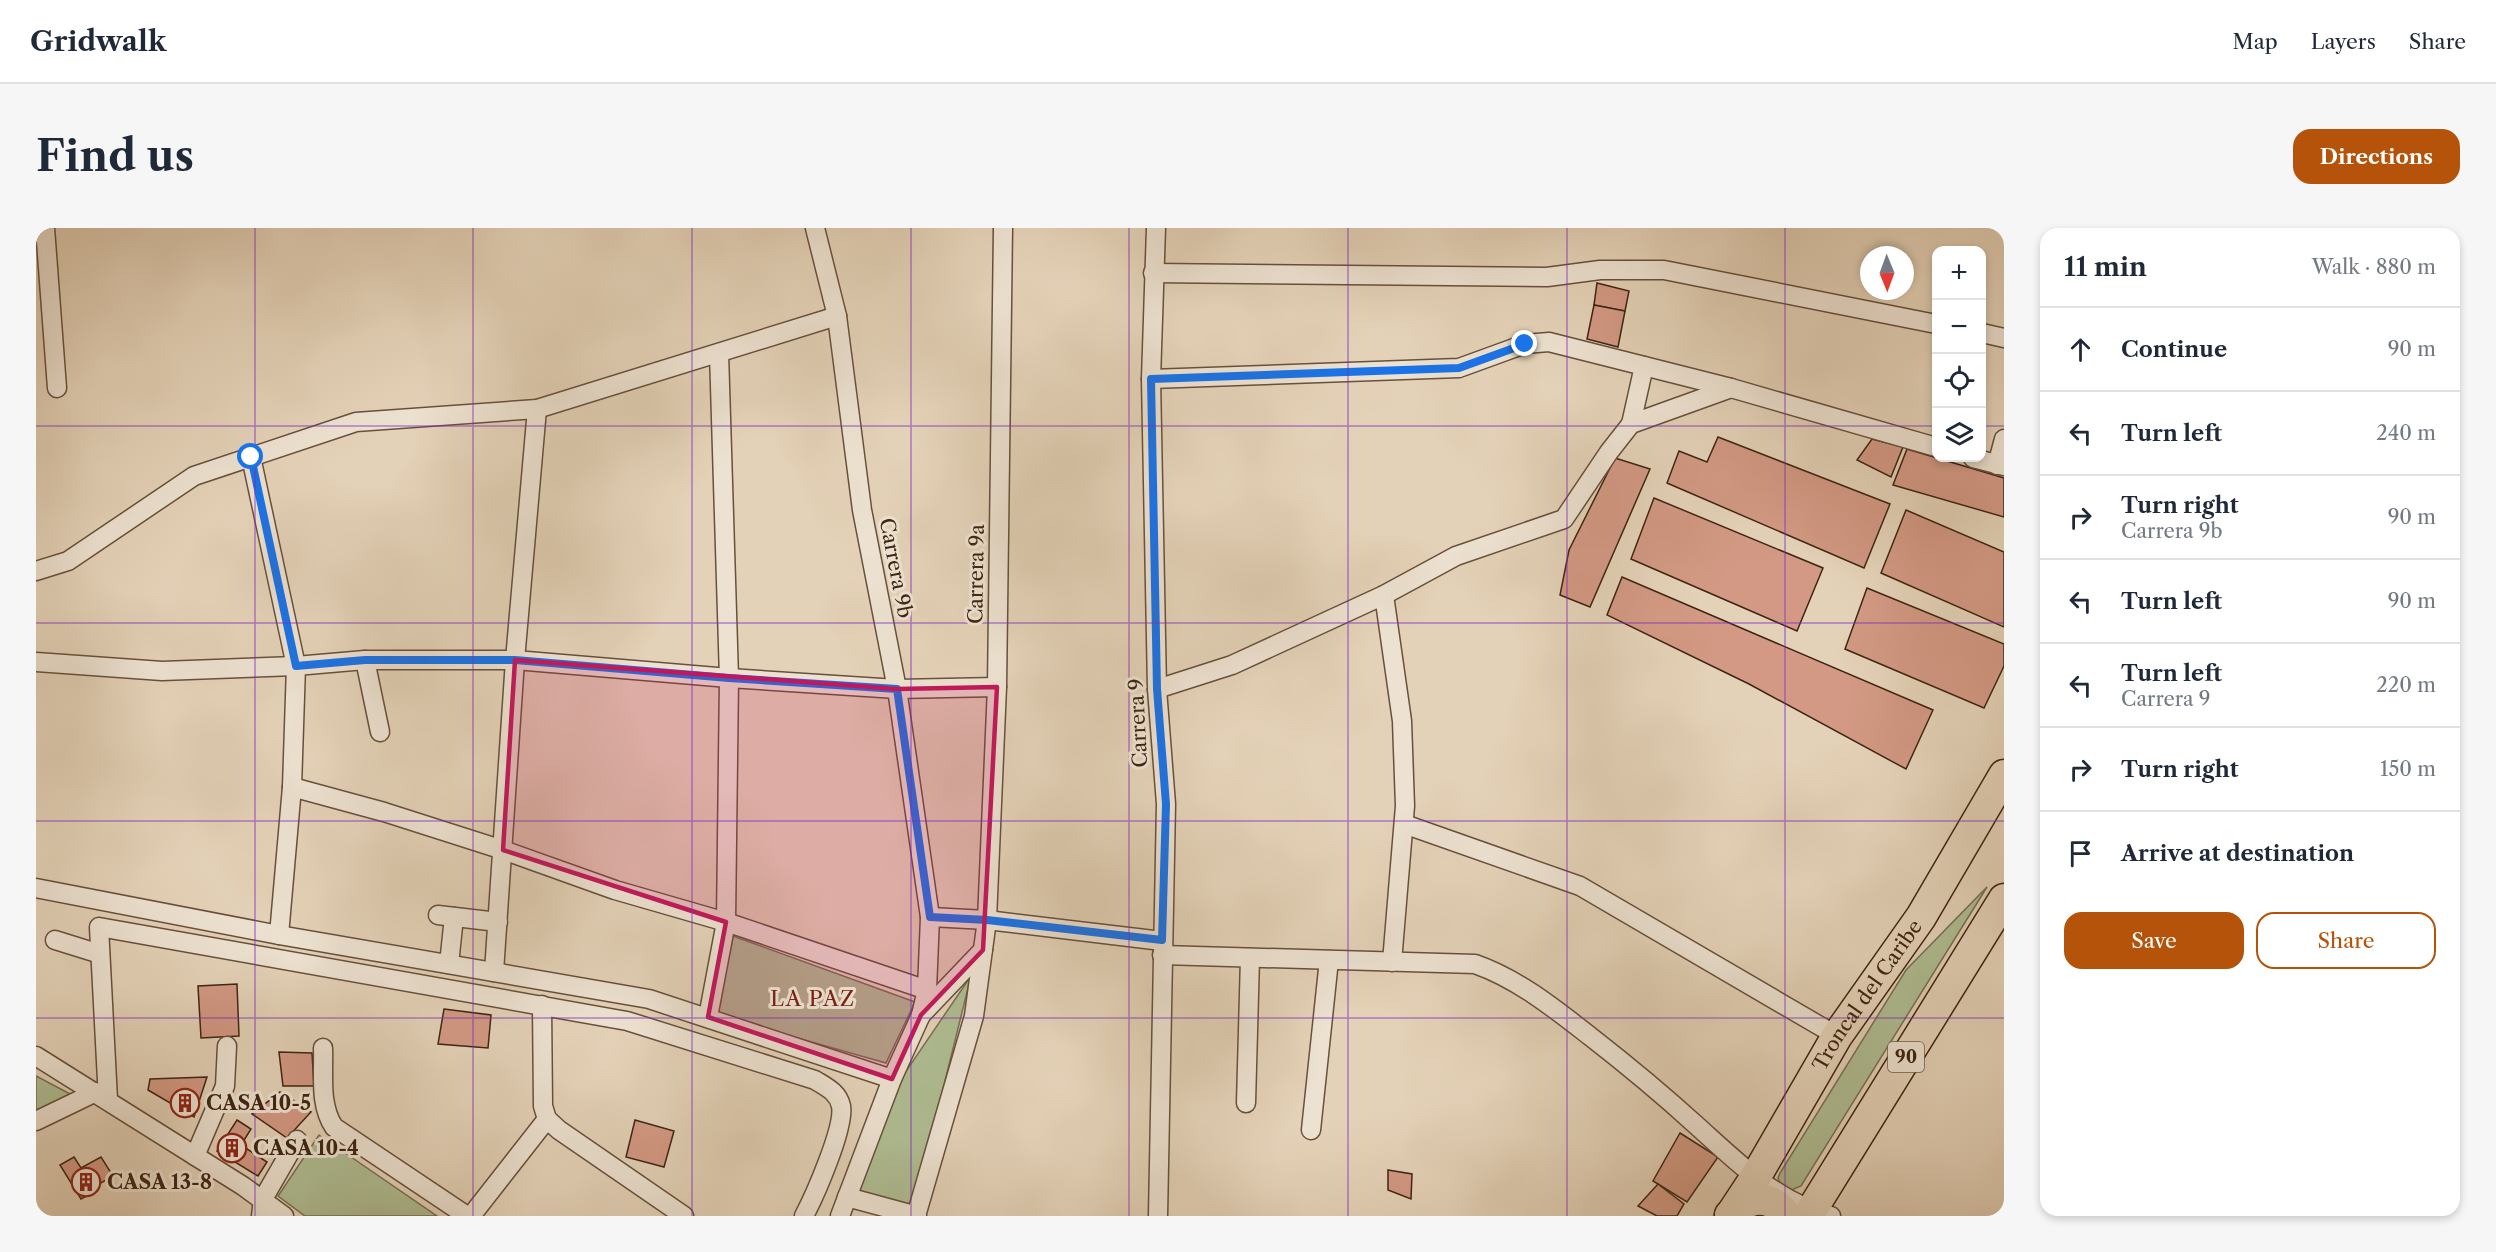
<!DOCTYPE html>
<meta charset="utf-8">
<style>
body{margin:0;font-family:"Libre Caslon Text",serif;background:#f6f6f7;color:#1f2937}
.controls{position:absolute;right:18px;top:18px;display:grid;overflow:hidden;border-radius:12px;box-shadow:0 3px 9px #0003}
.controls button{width:54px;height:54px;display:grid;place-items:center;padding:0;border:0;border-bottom:2px solid #e0e1e3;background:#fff;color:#1f2937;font:30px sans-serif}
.compass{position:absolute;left:1824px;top:18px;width:54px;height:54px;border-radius:50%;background:#fff;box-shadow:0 3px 9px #0003;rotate:179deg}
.stop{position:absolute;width:18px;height:18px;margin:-14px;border:4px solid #1a73e8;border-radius:50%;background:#fff}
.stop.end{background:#1a73e8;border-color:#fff;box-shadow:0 2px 6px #0008}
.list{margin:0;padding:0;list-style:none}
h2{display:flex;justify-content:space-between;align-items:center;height:78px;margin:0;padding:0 24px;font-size:26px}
h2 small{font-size:20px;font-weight:400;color:#747a83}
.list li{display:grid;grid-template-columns:39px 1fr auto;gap:18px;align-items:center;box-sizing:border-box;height:84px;padding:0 24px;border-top:2px solid #e0e1e3}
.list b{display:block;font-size:22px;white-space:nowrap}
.list p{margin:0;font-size:20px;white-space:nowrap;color:#747a83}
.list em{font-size:20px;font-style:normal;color:#747a83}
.actions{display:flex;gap:12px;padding:18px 24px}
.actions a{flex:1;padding:14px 0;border:2px solid #b45309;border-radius:18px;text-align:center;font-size:21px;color:#b45309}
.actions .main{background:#b45309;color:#fff}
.icon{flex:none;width:33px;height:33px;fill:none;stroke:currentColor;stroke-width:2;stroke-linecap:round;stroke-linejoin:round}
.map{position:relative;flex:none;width:1968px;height:988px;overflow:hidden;border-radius:18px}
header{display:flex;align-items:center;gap:36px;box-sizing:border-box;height:84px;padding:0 30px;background:#fff;border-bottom:2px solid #e0e1e3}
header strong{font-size:28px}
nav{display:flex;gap:33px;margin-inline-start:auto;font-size:21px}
.intro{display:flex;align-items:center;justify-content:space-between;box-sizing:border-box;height:144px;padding:0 36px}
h1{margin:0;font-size:42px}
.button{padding:15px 27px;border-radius:18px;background:#b45309;color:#fff;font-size:21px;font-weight:700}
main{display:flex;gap:36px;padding:0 36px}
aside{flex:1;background:#fff;border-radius:18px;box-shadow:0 3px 9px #0003}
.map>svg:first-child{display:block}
.green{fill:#afbd93;stroke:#767153;stroke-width:1.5}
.building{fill:#d39984;stroke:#3e2513;stroke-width:1.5}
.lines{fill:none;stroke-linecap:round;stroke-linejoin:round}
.minor-casing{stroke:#68503c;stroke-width:21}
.trunk-casing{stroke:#3e2513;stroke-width:33}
.minor{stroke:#ede2d1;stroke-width:18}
.trunk{stroke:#e4d2b8;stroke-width:30}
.route{stroke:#1a73e8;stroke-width:8}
.marked{fill:#c2185b;fill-opacity:0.2;stroke:#c2185b;stroke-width:4.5;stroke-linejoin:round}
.grid{fill:none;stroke:#7b2cbf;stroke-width:1.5;stroke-opacity:0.55}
.labels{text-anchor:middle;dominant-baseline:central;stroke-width:6;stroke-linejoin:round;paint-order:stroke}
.shield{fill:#ede2d1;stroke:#725e4c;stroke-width:1.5}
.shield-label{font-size:18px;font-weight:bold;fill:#3e2513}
.street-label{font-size:20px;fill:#3e2513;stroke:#ede2d1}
.poi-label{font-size:20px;font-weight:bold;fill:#3e2513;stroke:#ede2d1;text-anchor:start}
.neighbourhood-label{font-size:21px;letter-spacing:1.5px;fill:#7a1f14;stroke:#ede2d1}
</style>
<header>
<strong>Gridwalk</strong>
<nav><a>Map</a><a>Layers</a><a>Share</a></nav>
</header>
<div class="intro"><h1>Find us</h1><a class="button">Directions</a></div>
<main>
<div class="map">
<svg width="1968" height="988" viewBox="0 0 1968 988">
<rect width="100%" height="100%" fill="#e4d2b8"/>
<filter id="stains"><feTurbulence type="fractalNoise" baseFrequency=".00333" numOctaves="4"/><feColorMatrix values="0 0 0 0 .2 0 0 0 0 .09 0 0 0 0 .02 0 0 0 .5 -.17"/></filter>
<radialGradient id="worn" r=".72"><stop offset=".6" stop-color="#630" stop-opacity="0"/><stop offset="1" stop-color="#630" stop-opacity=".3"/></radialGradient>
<g class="green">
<path d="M1951,659l-186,299 -12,5 -8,-5 -3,-8 2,-5 126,-203z"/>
<path d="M697,708l182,66 -29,61 -170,-48z"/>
<path d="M935,748l-58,234 -54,-19 39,-108z"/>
<path d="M0,848l36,19 -36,16z"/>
<path d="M283,907l118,81h-132l-27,-20z"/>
</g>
<g class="building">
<path d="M1561,55l32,8 -4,20 -31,-6z"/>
<path d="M1558,77l31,6 -7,36 -31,-8z"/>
<path d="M1682,209l172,67 -26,64 -197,-85 12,-32 28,11z"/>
<path d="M1836,211l31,8 -12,30 -34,-17z"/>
<path d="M1871,221l97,29v39l-111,-32z"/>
<path d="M1579,230l35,11 -60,138 -30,-12 9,-45z"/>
<path d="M1618,270l169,70 -26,63 -166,-72z"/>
<path d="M1870,282l98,42v75l-123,-54z"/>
<path d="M1586,349l311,133 -27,59 -157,-85 -142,-69z"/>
<path d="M1831,360l137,56v22l-20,42 -139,-59z"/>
<path d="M201,756l2,52 -38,2 -3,-52z"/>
<path d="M408,781l47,6 -3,33 -50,-4z"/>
<path d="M243,824l33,1 2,33h-31z"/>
<path d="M171,849l-13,40 -46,-27 2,-11z"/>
<path d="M244,864l31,20 -24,26 -35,-24z"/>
<path d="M201,892l14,9 -10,16 26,17 -9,14 -41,-25z"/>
<path d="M599,892l39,11 -10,36 -38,-10z"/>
<path d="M1644,905l38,24 -31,45 -34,-21z"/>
<path d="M38,929l7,11 20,-11 12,19 -21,12 2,4 -13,7 -21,-34z"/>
<path d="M1352,942l24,4 -1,25 -23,-9z"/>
<path d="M1622,956l26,20 -7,12h-20l-19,-10z"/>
</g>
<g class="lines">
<g class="minor-casing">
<g id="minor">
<path d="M9,0l12,160"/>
<path d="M779,0l22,88 25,194 35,179 33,228 -3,73 -6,25 -29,64 -52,137"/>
<path d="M1120,0l-5,151 6,310 9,115 -8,412"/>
<path d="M1117,45l394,4 53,-7h64l272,54"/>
<path d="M1946,105l22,5"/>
<path d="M1115,151l308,-11 66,-24 24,-2 182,46 205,59"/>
<path d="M1595,196l13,-58"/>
<path d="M215,229l45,209 -4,121 -13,148"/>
<path d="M1937,230l31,8"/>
<path d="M1961,237l7,-26"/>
<path d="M0,343l32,-10 126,-85 162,-54 181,-13 300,-93"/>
<path d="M1348,367l18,126 3,85 -13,156"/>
<path d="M329,432l15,72"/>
<path d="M0,434l126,9 134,-5 69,-6h150l214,18 168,11 100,-2"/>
<path d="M1121,461l75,-24 152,-70 72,-39 108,-37 45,-67 22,-28 100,-36"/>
<path d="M256,559l92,25 119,38 112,40 111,32 201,68"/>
<path d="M1368,596l176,62 257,150"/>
<path d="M0,660l243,47 370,64 243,80"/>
<path d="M402,687l60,7"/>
<path d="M894,689l57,3 175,21"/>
<path d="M19,712l45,14"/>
<path d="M1126,727l313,9c43,15 80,45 116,73 36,28 71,57 105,88 40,36 81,78 135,91"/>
<path d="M413,736l5,-47"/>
<path d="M458,744l21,-312 22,-251"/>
<path d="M506,777l1,101 4,13 12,11 125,86"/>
<path d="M885,787l62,-65"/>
<path d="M672,789l18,-95 3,-244 -10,-325"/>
<path d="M287,820c1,26 -4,57 11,79l133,89"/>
<path d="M0,828l207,130 41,30"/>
<path d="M72,872l-9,-173 528,94 188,59c11,7 23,12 26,26 4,21 -26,89 -37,110"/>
<path d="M1210,875l4,-145"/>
<path d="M0,893l60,-29"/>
<path d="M1275,902l18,-170"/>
<path d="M159,928l30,-70 2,-40"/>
<path d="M811,969l70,19"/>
<path d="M225,988l2,-17 34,-59"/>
<path d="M435,988l76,-97"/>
<path d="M880,988l58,-200 13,-96 10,-233 6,-459"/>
</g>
</g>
<g class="trunk-casing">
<g id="trunk">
<path d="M1694,987c19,-19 40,-22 57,1"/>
<path id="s1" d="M1694,988l25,-38 82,-142 84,-119 83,-142"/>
<path d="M1772,988l196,-317"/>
</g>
</g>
<use href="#minor" class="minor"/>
<use href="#trunk" class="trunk"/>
</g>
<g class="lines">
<path class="route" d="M215,229l45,209 69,-6h150l214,18 168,11 33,228 57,3 175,20 4,-136 -9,-115 -6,-310 308,-11 66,-24"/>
</g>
<path class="marked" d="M479,432l382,29 100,-2 -14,263 -62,65 -29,64 -184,-62 18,-95 -223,-72z"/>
<path class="grid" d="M219,0v988M437,0v988M656,0v988M875,0v988M1093,0v988M1312,0v988M1531,0v988M1749,0v988M0,198h1900M1946,198h22M0,395h1968M0,593h1968M0,790h1968"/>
<defs>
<g id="building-ring" transform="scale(1.5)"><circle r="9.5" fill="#ede2d1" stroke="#8f2418" stroke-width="1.5"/><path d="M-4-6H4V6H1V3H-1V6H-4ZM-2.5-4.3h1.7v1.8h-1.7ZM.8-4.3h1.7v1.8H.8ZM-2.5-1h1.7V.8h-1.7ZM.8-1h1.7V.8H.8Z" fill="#8f2418"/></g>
</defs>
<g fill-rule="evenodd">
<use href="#building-ring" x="149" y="875"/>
<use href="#building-ring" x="196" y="920"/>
<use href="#building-ring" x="50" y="954"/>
</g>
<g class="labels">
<rect class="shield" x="1852" y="814" width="36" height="30" rx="4.5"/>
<g class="shield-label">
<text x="1870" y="829">90</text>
</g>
<g class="street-label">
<text transform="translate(860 340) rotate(79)">Carrera 9b</text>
<text transform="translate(940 346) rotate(-89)">Carrera 9a</text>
<text transform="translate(1102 495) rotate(-93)">Carrera 9</text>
<text stroke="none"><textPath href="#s1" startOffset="260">Troncal del Caribe</textPath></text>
</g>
<g class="poi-label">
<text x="170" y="875">CASA 10-5</text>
<text x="217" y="920">CASA 10-4</text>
<text x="71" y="954">CASA 13-8</text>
</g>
<g class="neighbourhood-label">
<text x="777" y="770">LA PAZ</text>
</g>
</g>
<rect width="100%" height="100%" filter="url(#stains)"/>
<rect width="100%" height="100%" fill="url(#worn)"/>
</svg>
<div class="controls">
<button>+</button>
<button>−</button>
<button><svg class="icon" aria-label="locate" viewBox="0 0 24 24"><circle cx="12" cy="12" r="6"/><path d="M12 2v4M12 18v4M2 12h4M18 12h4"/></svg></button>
<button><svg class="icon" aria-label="layers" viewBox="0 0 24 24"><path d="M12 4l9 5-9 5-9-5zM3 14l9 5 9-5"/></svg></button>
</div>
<svg class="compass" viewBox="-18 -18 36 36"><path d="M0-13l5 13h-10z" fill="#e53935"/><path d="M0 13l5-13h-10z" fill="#747a83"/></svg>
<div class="stop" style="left:215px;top:229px"></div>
<div class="stop end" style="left:1489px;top:116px"></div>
</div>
<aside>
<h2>11 min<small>Walk · 880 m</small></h2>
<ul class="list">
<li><svg class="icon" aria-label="ahead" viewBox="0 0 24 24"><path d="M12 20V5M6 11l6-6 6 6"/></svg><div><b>Continue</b></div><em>90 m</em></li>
<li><svg class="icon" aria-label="left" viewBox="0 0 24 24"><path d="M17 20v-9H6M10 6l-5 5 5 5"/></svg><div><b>Turn left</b></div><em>240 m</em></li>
<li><svg class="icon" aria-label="right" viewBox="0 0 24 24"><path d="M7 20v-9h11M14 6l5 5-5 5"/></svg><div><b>Turn right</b><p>Carrera 9b</p></div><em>90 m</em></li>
<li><svg class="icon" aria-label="left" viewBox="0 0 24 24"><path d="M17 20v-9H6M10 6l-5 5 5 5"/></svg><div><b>Turn left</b></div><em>90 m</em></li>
<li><svg class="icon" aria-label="left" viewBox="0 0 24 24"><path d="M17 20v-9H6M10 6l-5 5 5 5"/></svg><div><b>Turn left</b><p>Carrera 9</p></div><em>220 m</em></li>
<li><svg class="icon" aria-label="right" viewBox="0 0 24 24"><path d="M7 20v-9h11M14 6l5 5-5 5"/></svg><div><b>Turn right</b></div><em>150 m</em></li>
<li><svg class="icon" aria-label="arrive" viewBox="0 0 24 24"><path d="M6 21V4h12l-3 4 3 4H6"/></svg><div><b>Arrive at destination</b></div></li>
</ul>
<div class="actions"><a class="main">Save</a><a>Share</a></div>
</aside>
</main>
